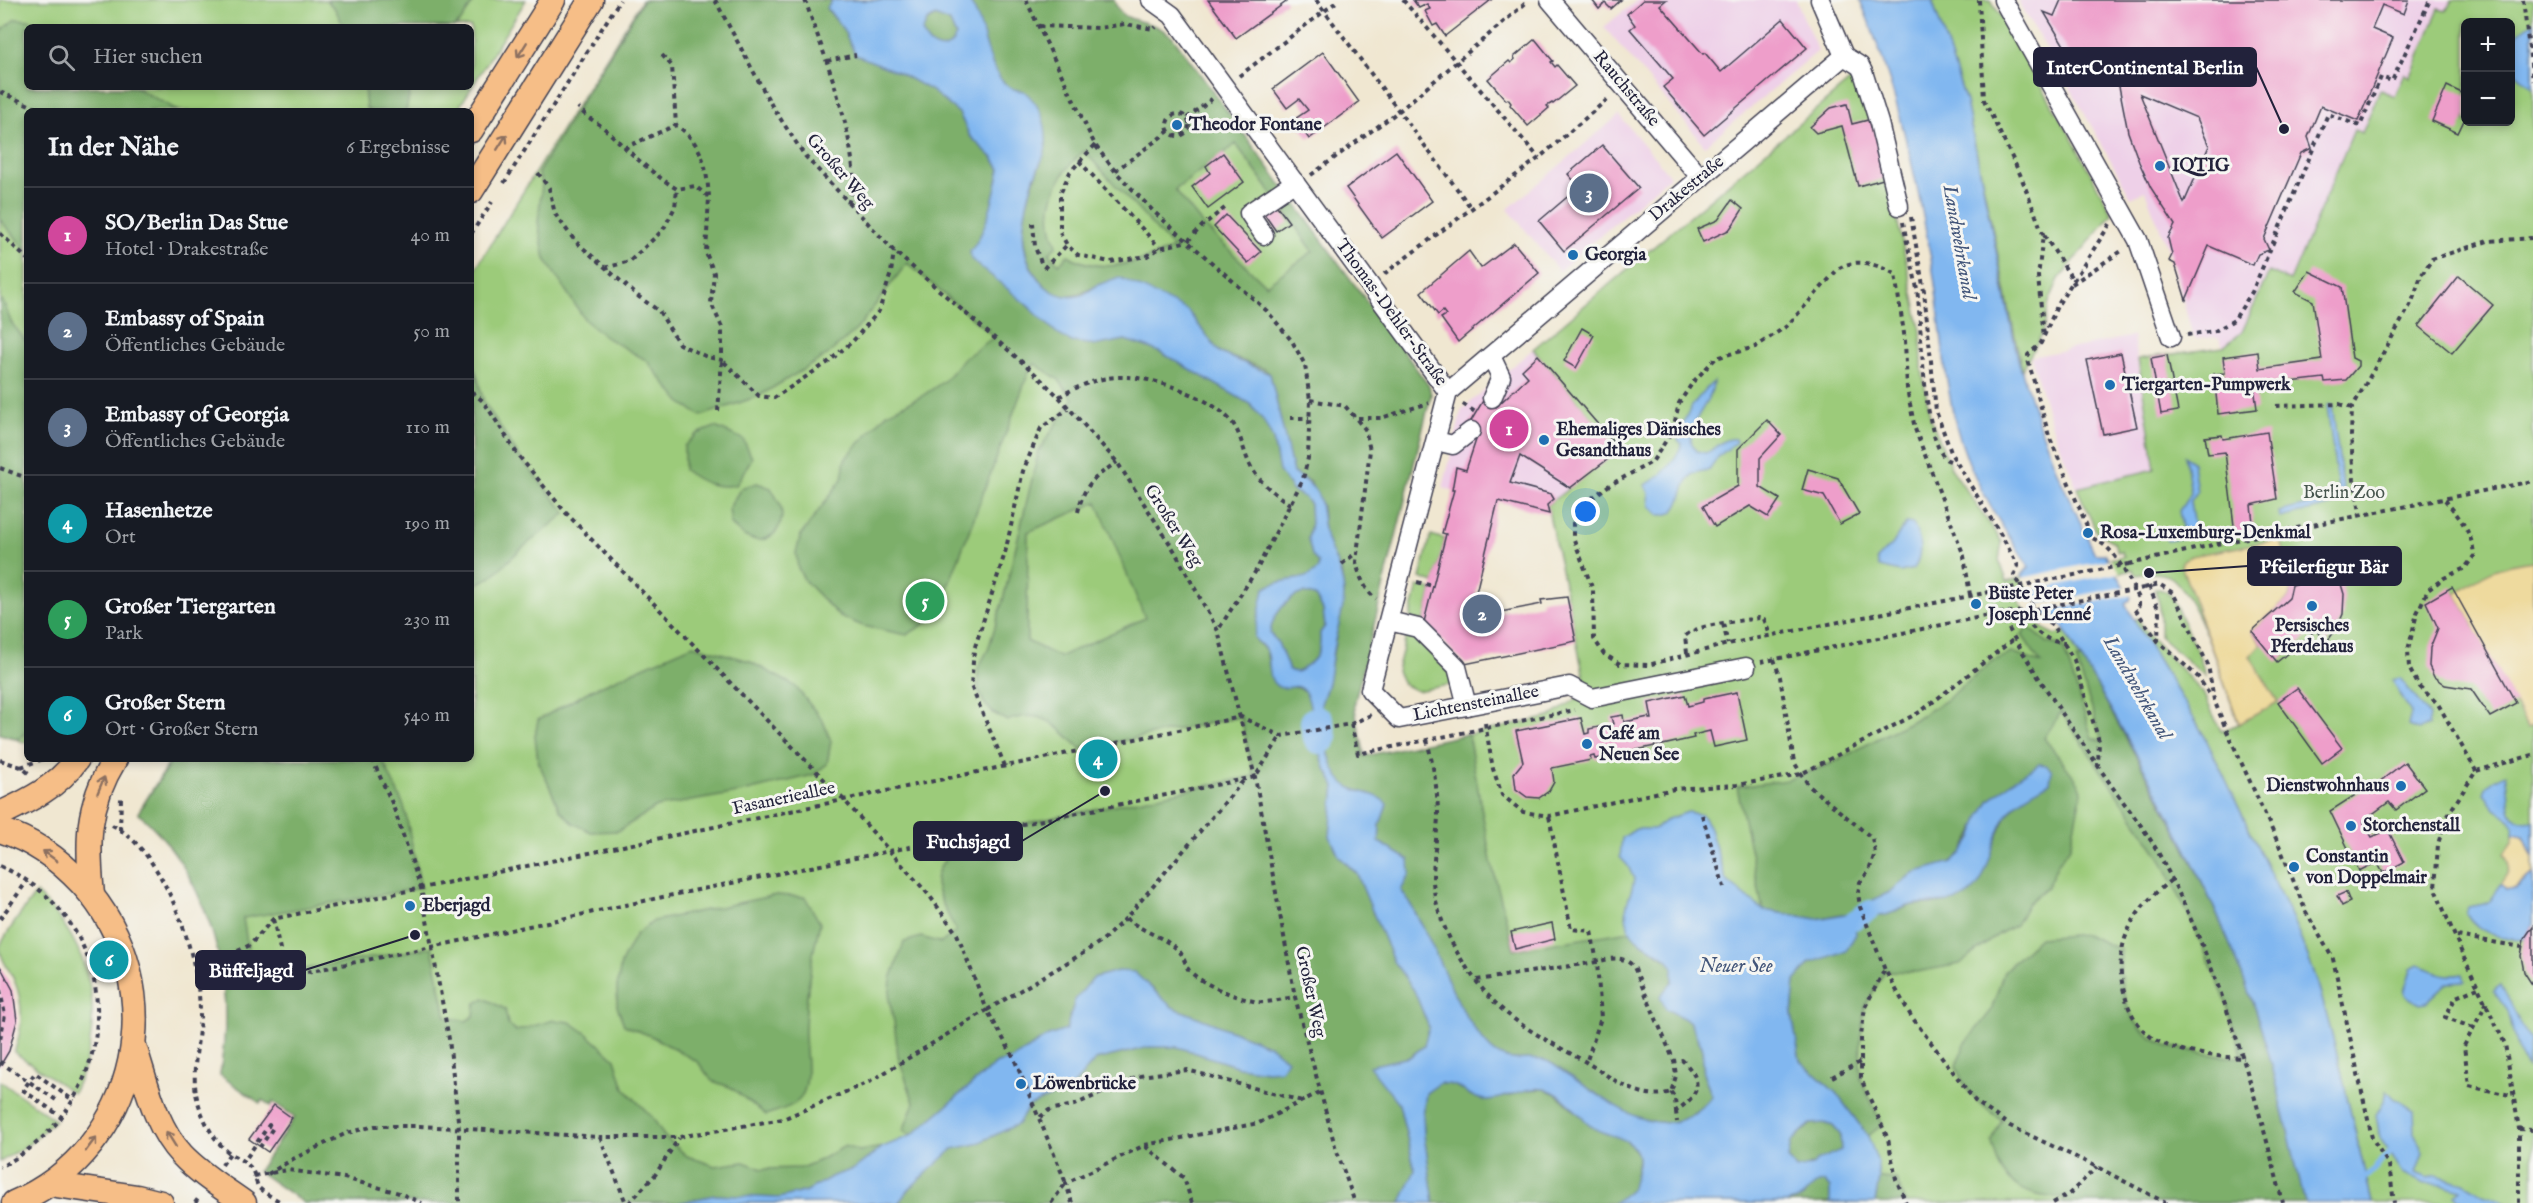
<!DOCTYPE html>
<html lang="de">
<meta charset="utf-8">
<style>
body{margin:0;font-family:"IM FELL English",serif;background:#20242c;color:#f1f3f6}
.controls{position:absolute;right:18px;top:18px;display:grid;overflow:hidden;border-radius:9px;box-shadow:0 3px 9px #0003}
.controls button{width:54px;height:54px;display:grid;place-items:center;padding:0;border:0;border-bottom:2px solid #363941;background:#171b24;color:#f1f3f6;font:30px sans-serif}
.you{position:absolute;left:1586px;top:512px;width:21px;height:21px;margin:-15px;border:4px solid #fff;border-radius:50%;background:#1a73e8;box-shadow:0 0 0 9px #1a73e833}
.badge{display:grid;place-items:center;width:39px;height:39px;border-radius:50%;background:#1f6fb2;color:#fff;font-size:20px;font-weight:700}
.pin{position:absolute;translate:-50% -50%;border:3px solid #fff;box-shadow:0 2px 6px #0006}
.list{margin:0;padding:0;list-style:none}
h2{display:flex;justify-content:space-between;align-items:center;height:78px;margin:0;padding:0 24px;font-size:26px}
h2 small{font-size:20px;font-weight:400;color:#9ea1a6}
.list li{display:grid;grid-template-columns:39px 1fr auto;gap:18px;align-items:center;box-sizing:border-box;height:96px;padding:0 24px;border-top:2px solid #363941}
.list b{display:block;font-size:22px;white-space:nowrap}
.list p{margin:0;font-size:20px;white-space:nowrap;color:#9ea1a6}
.list em{font-size:20px;font-style:normal;color:#9ea1a6}
.icon{flex:none;width:33px;height:33px;fill:none;stroke:currentColor;stroke-width:2;stroke-linecap:round;stroke-linejoin:round}
.map{position:relative;flex:none;width:2533px;height:1203px;overflow:hidden}
.search{position:absolute;background:#171b24;box-shadow:0 3px 9px #0003;left:24px;top:24px;width:450px;height:66px;display:flex;align-items:center;gap:15px;box-sizing:border-box;padding:0 21px;border-radius:9px;color:#9ea1a6;font-size:22px}
.panel{position:absolute;background:#171b24;box-shadow:0 3px 9px #0003;left:24px;top:108px;width:450px;height:654px;border-radius:9px}
.map>svg:first-child{display:block}
.built{fill:#eed0e8}
.green{fill:#9ccb7a;stroke:#5f765a;stroke-width:1.5;fill-rule:evenodd}
.forest{fill:#7daf6a;stroke:#506852;stroke-width:1.5;fill-rule:evenodd}
.sand{fill:#eeda9e;stroke:#887e6c;stroke-width:1.5}
.water{fill:#81b7f0;stroke:#526c96;stroke-width:1.5;fill-rule:evenodd}
.pier{fill:#f0e7d1}
.lines{fill:none;stroke-linecap:round;stroke-linejoin:round}
.stream{stroke:#81b7f0;stroke-width:6}
.canal{stroke:#81b7f0;stroke-width:20}
.river{stroke:#81b7f0;stroke-width:34}
.building{fill:#ee9eca;fill-rule:evenodd}
.minor-casing{stroke:#414052;stroke-width:21}
.major-casing{stroke:#414052;stroke-width:27}
.path{stroke:#414052;stroke-width:4;stroke-dasharray:4.5 4.5;stroke-linecap:butt}
.minor{stroke:#fff;stroke-width:18}
.major{stroke:#f6be87;stroke-width:24}
.path-bridge{stroke:#414052;stroke-width:4;stroke-dasharray:4.5 4.5;stroke-linecap:butt}
.oneway{stroke:#8c7061}
.poi-dot{fill:#1f6fb2;stroke:#f6f6f2;stroke-width:2}
.labels{text-anchor:middle;dominant-baseline:central;stroke-width:6;stroke-linejoin:round;paint-order:stroke}
.street-label{font-size:18px;fill:#22223b;stroke:#f6f6f2}
.poi-label{font-size:18px;font-weight:bold;fill:#22223b;stroke:#f6f6f2;text-anchor:start}
.park-label{font-size:18px;fill:#47554e;stroke:#f6f6f2}
.water-label{font-size:20px;font-style:italic;fill:#43567a;stroke:#f6f6f2}
.leader{fill:none;stroke:#22223b;stroke-width:2}
.callout-dot{fill:#22223b;stroke:#f6f6f2;stroke-width:2}
.callout{fill:#22223b;stroke:#22223b;stroke-width:2}
.callout-label{font-size:20px;text-anchor:middle;font-weight:bold;fill:#fff}
</style>
<div class="map">
<svg width="2533" height="1203" viewBox="0 0 2533 1203">
<rect width="100%" height="100%" fill="#f6f6f2"/>
<filter id="ink" filterUnits="userSpaceOnUse"><feTurbulence type="fractalNoise" baseFrequency=".0167" numOctaves="2"/><feDisplacementMap in="SourceGraphic" scale="12" xChannelSelector="R" yChannelSelector="G"/><feConvolveMatrix kernelMatrix="1 2 1 2 8 2 1 2 1" color-interpolation-filters="sRGB"/></filter>
<filter id="wash" filterUnits="userSpaceOnUse"><feTurbulence type="fractalNoise" baseFrequency=".008" numOctaves="4" result="noise"/><feDisplacementMap in="SourceGraphic" scale="24" xChannelSelector="R" yChannelSelector="G"/><feGaussianBlur stdDeviation="1.35" result="paint"/><feColorMatrix in="noise" values="0 0 0 0 0 0 0 0 0 0 0 0 0 0 0 0 0 1.4 0 .05"/><feComposite in="paint" operator="in"/></filter>
<g filter="url(#wash)">
<rect width="100%" height="100%" fill="#f0e7d1"/>
<g class="built">
<path d="M1637,0h159l22,51 -113,95 -101,-119z"/>
<path d="M2017,0h435l-6,12 -8,-3 -29,69 -114,214 -72,55 -3,-8 -6,-2 -17,2 -4,-3 -25,-87 -23,-58 -14,6 -64,-115z"/>
<path d="M1619,115l51,61 -111,95 -51,-62z"/>
<path d="M2133,336l22,133 -78,19 -23,-56 -23,-75z"/>
<path d="M1533,349l87,101 -73,55 2,9 -106,-26 19,-79z"/>
</g>
<g class="green">
<path d="M0,0h526l-69,111h-430v632l-27,-9zM27,27h444v60h-444z"/>
<path d="M642,0h472c5,19 20,19 35,24 9,2 16,7 23,12l257,350 2,9 -77,310 11,52 185,-40 37,-26 -40,-186 72,-55 -86,-101 326,-276 33,122 29,136 1,39 8,47 21,51 51,74 -3,18 8,21 117,-25 -3,-5 -4,1 -3,-10 -17,-9 -20,-45 78,-19 -17,-110 85,-12 19,-15 27,-60 21,9 64,-151 8,3 18,-43 15,6 10,-23 5,5 29,-69 7,2 6,-11h81v1203h-161l-36,-153 -19,-70 -22,-55 -90,-188 -71,-117 4,-2 8,14 57,61 18,38 18,-7c-14,-36 -39,-123 -67,-146 -10,-7 -25,-5 -36,-3l-3,-5 -118,24 12,21 5,-1 10,14 14,7 9,-3 68,119 162,413 10,39h-2001l-46,-32 37,-54 -22,-15 -3,4 -7,-6 -3,3 -40,-28c2,-17 5,-34 5,-51 2,-76 -29,-162 -87,-211l33,-54h300v-483zM2466,22h44v100h-44z"/>
<path d="M1932,0h59l78,133 43,81 -53,65 -10,23 -6,30 -21,38 -56,-268z"/>
<path d="M1431,535l14,4 -11,44 -14,-5z"/>
<path d="M1418,586l14,4 -8,32 -14,-4z"/>
<path d="M2155,588l10,3 6,5 30,64 4,16 -45,-39v-30z"/>
<path d="M1407,633h7l37,37 3,14 -37,7 -14,-7 -6,-13z"/>
<path d="M36,893c59,54 72,129 37,200l-59,-41c9,-23 10,-49 0,-72 -5,-11 -14,-21 -14,-33 3,-11 28,-43 36,-54z"/>
<path d="M0,1081l55,39 -26,24 -29,18z"/>
</g>
<g class="forest">
<path d="M326,0h149l-14,21 -6,6h-111l-9,-18z"/>
<path d="M643,0h189l-5,9 16,20 13,26 42,17 34,19 27,22 11,23 23,22 7,11c-7,29 -11,60 -30,83l89,83 13,7 26,3 27,-5 19,6 18,7 88,51 14,16 9,19 6,32 13,19 12,7 6,7 1,19 -3,16 4,16 6,8v7c-16,15 -33,5 -54,19 -2,18 -10,35 -7,53l9,8 3,16 12,21c31,-2 29,9 32,36l8,-2 -2,-17 8,-17 17,-94 -3,-23 -10,-18 -7,-22 -2,-23 -12,-25 -17,-9 -23,-99 -6,-5 -44,-16 -33,-43 -87,-26c-18,10 -37,20 -54,3 -32,-31 -25,-74 -10,-112 4,-11 10,-22 10,-34 0,-19 -12,-34 -22,-50 -42,-1 -34,-67 -57,-91h147c5,19 20,19 35,24 9,2 16,7 23,12l257,350 2,9 -77,310 10,51 104,-22 23,127 23,89 116,-19 7,9 34,22c9,14 -1,23 -10,34l5,13 23,12 13,26 2,29 8,20c-47,56 -96,10 -142,-20 -7,-4 -16,-13 -24,-15 -22,-5 -40,6 -59,-16 -38,-43 -52,-107 -86,-155l8,-16v-14l-30,-18 1,-17 6,-21c-10,-11 -20,-10 -34,-15 -20,-8 -22,-35 -28,-53l-8,2 8,27 11,21 -5,50 9,20 18,18 36,87 21,29 15,37 -5,19 -15,11 -39,9 29,38 16,67 -14,32h-503l13,-16 42,-39 23,-4 42,-20 11,-18 42,-18 24,-28 54,-13h29l61,20 28,4 3,-25 -98,-39 -11,-8 -7,-10 -36,-18 -25,7 -18,22 -9,30 -20,7 -35,23 -14,3 -85,72 -9,-4 11,-28 -16,-47 -4,-35 -5,-21 2,-21 13,-37 17,-5 20,6 15,-12c-6,-13 -20,-36 -20,-49 1,-25 29,-40 48,-50l270,-56 -13,-59 -160,32c-25,-23 -37,-42 -74,-28l-14,-8 -9,-10 -6,-14v-21l10,-18 15,-50 36,-150 34,-51 -14,-19 -24,-16 -5,5 -93,247 -30,19 -44,-9 -24,-10 -34,-35 -7,-13 -2,-15 5,-18 41,-56 3,-20 42,-46 35,-17 22,-15 18,-21 32,-23 -87,-74 -50,66 -31,27 -67,40 -58,20 -21,-14 -34,-42 -39,-22 -22,-18 -40,-61 -7,-37 4,-38 -4,-11zM1236,144l77,107 -47,34 -63,-60 -28,-35zM1084,151l89,97c-32,15 -73,28 -105,7l-9,9 -10,-10 8,-9c-16,-35 -1,-70 27,-94zM1097,502l48,116 -86,39 -32,-16 1,-109z"/>
<path d="M936,16l14,6 6,15c-9,20 -27,12 -34,-5l5,-11z"/>
<path d="M15,19l15,1 12,7h-15v60h108l44,24h-152v140l-27,-31v-181l3,-10z"/>
<path d="M364,87h47l-5,24h-35l-5,-3z"/>
<path d="M0,299l3,2 8,21 16,21v388l-8,8 -19,-5z"/>
<path d="M471,354l13,48 34,53 48,58 -45,36 -30,28 -20,10z"/>
<path d="M715,427l28,12 9,19 -16,27c-21,4 -36,-3 -52,-15v-24l13,-12z"/>
<path d="M757,483l14,5c3,6 7,11 9,17 8,22 -12,43 -34,32 -5,-2 -10,-9 -15,-12l-2,-17 12,-20z"/>
<path d="M1303,593l12,3 8,14 2,16 -5,7c1,15 -1,25 -14,33 -7,5 -9,8 -17,4l-11,-27 -8,-10c2,-17 16,-35 33,-40z"/>
<path d="M2028,627l20,16 15,3 29,92 10,3 -26,-82h6c59,107 123,214 165,329 27,71 40,142 58,215h-241l-1,-6c-28,2 -60,-10 -67,-41 -1,-4 -4,-10 -4,-14 1,-6 7,-16 10,-22 -26,-19 -34,-23 -46,-54l9,-22 26,-33 13,-40 35,-33 46,-4 36,16c-3,32 4,75 36,91 11,6 24,8 36,10 17,4 33,7 50,6l-18,-58 -35,-81 -31,-63 -98,-143 -17,26 35,45 3,8 -12,56 -12,17 -11,23 -19,16 -12,22 -17,9 -39,30 -43,8 -32,-1 -20,36 -4,29 -1,26 1,17 21,46 -14,11 -32,-43 -36,-32 -8,-46 3,-35 15,-17 36,-12 -4,-37 -25,5 -54,-9 -26,-123 50,-7 43,-16 85,-45 31,-19 47,-39 19,-8 29,10 -19,-28zM2016,778l28,7 -19,9 -18,21 -18,40 -46,48 -31,2 -29,11 -10,-16 17,-8 23,-19 28,-6 11,-5 10,-9 27,-52z"/>
<path d="M693,645l56,16 46,25 28,35 8,20 -4,23 -14,11 -70,17 -86,15 -39,24 -27,1 -18,-9 -13,-13 -22,-49 -3,-25 3,-16 53,-30z"/>
<path d="M173,759h209l22,47 17,82 -178,30 10,60 179,-31 14,70 20,4 8,-5 1,-12 9,-6 21,11 3,15 8,7 38,-11 16,2 16,11 29,26 9,29 29,30 11,18 23,20 28,10 29,-4 18,7 39,-1 19,-8 25,-14 14,5 24,-4 -29,22 -21,7 -26,15 -28,8 -64,-4 -37,8h-374l-46,-32 37,-54 -22,-15 -3,4 -7,-6 -3,3 -40,-28c2,-17 5,-34 5,-51 2,-76 -29,-162 -87,-211z"/>
<path d="M776,895l29,2 15,26c-9,35 -14,69 -15,105 -1,22 7,48 -3,68 -6,11 -26,15 -36,19l-36,-28 -18,-6 -14,-19 -45,-25 -29,-12 -7,-19v-19l4,-24 15,-29 18,-13z"/>
<path d="M1439,1083l15,2 18,11h38l13,-6 22,-1 11,5 39,34 29,10 13,14 1,7 -5,29 -19,15h-180l-10,-68 -1,-20 3,-22z"/>
<path d="M1824,1123l9,3 7,8 1,16c-10,7 -32,17 -44,20l-9,-12 3,-16 20,-18z"/>
<path d="M1879,1178l17,1 10,24h-31z"/>
<path d="M1819,1182h6l5,6v15h-44l16,-5 11,-13z"/>
</g>
<g class="sand">
<path d="M2281,539l11,46 -3,13 -37,33 10,13 -12,12 28,46 -39,22 -58,-159 2,-5 8,-4z"/>
<path d="M2533,561v164l-5,3 -72,-134c27,-21 43,-29 77,-33z"/>
<path d="M2513,834h7c9,6 7,16 13,23v17c-13,6 -17,24 -33,10 9,-11 12,-18 4,-30l9,-15z"/>
</g>
<g class="water">
<path d="M832,0l137,1c20,25 15,89 55,90 15,13 22,29 22,48 1,15 -7,26 -12,39 -11,36 -20,73 7,104 9,10 23,17 37,14 7,-1 14,-8 20,-11 7,-3 14,-5 21,-8l68,33 33,43 50,21 23,99c32,19 25,23 31,56 5,24 20,41 20,66 0,17 -7,33 -10,50 -3,13 -3,28 -7,41 -5,18 -8,15 -6,36l-8,1c-8,-63 -25,-21 -40,-41 -5,-8 -3,-19 -5,-27 -1,-8 -10,-11 -14,-18l10,-48c22,-14 38,-4 54,-20v-6l-6,-8 -4,-16 3,-16 -1,-19 -6,-7 -12,-7 -13,-19 -6,-32 -10,-19 -13,-16 -88,-51 -18,-7 -19,-6 -27,5 -26,-3 -13,-7 -33,-31 -55,-45 -1,-7c18,-23 23,-54 30,-83l-7,-11 -23,-22 -11,-23 -27,-22 -34,-19 -42,-17 -13,-26 -16,-21zM935,16l15,6 6,14c-9,21 -27,13 -34,-4l5,-11zM1303,593l12,3 8,14 2,16 -5,7c1,15 -1,25 -14,33 -7,5 -9,8 -17,4l-11,-27 -8,-10c2,-17 16,-35 33,-40z"/>
<path d="M1860,0h72l34,102 52,257 19,60 21,55 37,80h10l26,43 -1,3 -5,3 9,17 71,117 90,188 22,55 19,70 36,153h-67c-18,-73 -31,-144 -58,-215 -48,-130 -120,-253 -191,-372l-9,-1 -25,-40 7,-8c-27,-40 -54,-82 -69,-128 -16,-53 -18,-108 -26,-162 -15,-93 -37,-190 -74,-277z"/>
<path d="M2533,22v66l-22,-19 -1,-29z"/>
<path d="M1713,382c0,21 -27,39 -21,62l5,7 8,2c12,-3 17,-16 30,-14l1,3 -17,14 -9,13c-5,2 -11,2 -15,4 -18,10 -8,44 -36,42l-9,-9 -1,-13 -4,-8c19,-10 29,-22 37,-41l-4,-4c5,-24 17,-41 35,-58z"/>
<path d="M2327,405h5l13,97 -65,16 -1,-6 60,-15z"/>
<path d="M2185,456l8,7 4,29 -7,10 5,29 -3,5 -25,5 -1,-3 17,-5 -4,-22 12,-18z"/>
<path d="M1906,523l7,1c8,16 10,29 1,45l-14,3 -21,-5 -2,-8 15,-14z"/>
<path d="M2400,678l30,38 -2,10 -10,4 -10,-4 3,-13 -19,-33z"/>
<path d="M1324,736c5,18 9,45 29,53 13,5 23,4 34,15l-7,21 -1,17 30,18 1,14 -9,16c34,48 49,113 86,155 20,23 37,10 60,16 7,3 16,11 23,15 45,29 97,77 142,20l-8,-20 -2,-29 -13,-26 -23,-12 -6,-13 13,-15v-15c-15,-22 -48,-19 -47,-55 0,-10 7,-21 8,-32l-6,-13 -8,-9 2,-19 14,-9h18l14,-10 20,-7 14,3 7,11 17,54 37,30 54,9 33,-6 4,7 2,14 -10,17 -36,12 -15,18 -3,34 8,46 36,32 32,43 9,24 2,18 -4,25h-45v-15l-5,-6c-14,0 -15,11 -24,16 -5,2 -10,3 -15,5h-172l18,-15c2,-10 9,-26 5,-36 -9,-17 -29,-15 -43,-24 -16,-11 -30,-37 -50,-39 -20,-3 -38,11 -58,11 -13,0 -21,-11 -33,-15 -4,-1 -9,-1 -13,-2l-14,10 -3,22 1,20 10,68h-33l14,-33 -16,-66 -30,-38 41,-9 14,-11 5,-19 -15,-37 -21,-29 -36,-87 -18,-18 -9,-20 5,-50 -11,-21 -8,-27zM1824,1123l9,3 7,8 1,16 -25,11 -4,5 -16,3 -8,-11 3,-16 19,-18z"/>
<path d="M2039,764l7,1 6,6 -2,11c-17,10 -31,15 -43,33 -19,27 -15,74 -49,85 -15,5 -31,1 -46,5 -14,3 -25,14 -40,10l-3,-10 4,-5 17,-8 23,-19 39,-11 10,-9 10,-15 8,-22 9,-15 27,-23z"/>
<path d="M2506,774c6,19 -5,53 27,47v36l-9,-21 -11,-2c3,-16 -11,-19 -20,-28 -4,-4 -5,-8 -9,-12 1,-11 13,-16 22,-20z"/>
<path d="M2533,874v52l-9,13c-23,-1 -45,-4 -58,-26l2,-6 17,-3 6,-4 9,-16 6,5h10z"/>
<path d="M2418,965c20,6 23,13 45,9l2,7 -17,1 -22,21 -6,1 -14,-8 -2,-4 7,-23z"/>
<path d="M1118,971l16,1 38,35 98,39 17,14 -6,10 -14,1 -28,-4 -61,-20h-29l-54,13 -24,28 -42,18 -11,18 -42,20 -23,5 -42,38 -13,16h-220l37,-8 64,3 28,-7 26,-15 21,-7 29,-22 29,-12 85,-72 14,-3 35,-23 20,-7 9,-30 18,-22z"/>
<path d="M2501,985l29,56 -3,27 -10,-19 -9,-38 -15,-20z"/>
<path d="M2387,1090l7,8 20,12 1,24 8,19 -7,20 12,5 7,-3 29,8 19,11 18,6 4,3h-30l-17,-3 -3,-5 6,-5 -19,-6h-18l-21,-11 -23,-35 -4,-23 9,-16z"/>
</g>
<g class="pier">
<path d="M2111,559l9,14 -91,18 -8,-13z"/>
<path d="M2128,586l5,9 -91,17 -5,-8z"/>
</g>
<g class="lines">
<path class="stream" d="M2366,1177l25,-25"/>
<path class="canal" d="M1854,920l16,-10"/>
<path class="river" d="M1317,723l3,14"/>
</g>
<g id="blocks">
<g class="building">
<path d="M1208,0h77l1,2 -50,36z"/>
<path d="M1413,0h78l-46,36 -8,-12 -4,2 -8,-15 5,-2 -3,-5 -8,4z"/>
<path d="M1592,0h29l-10,9 -6,-6 -6,6z"/>
<path d="M1643,0h23l-6,5 43,49 2,-1 16,19 62,-53 24,29 -103,87 -41,-48 10,-8 -43,-50 5,-4 -8,-11z"/>
<path d="M2061,0h348l-5,14 -22,-9 -10,24 21,9 -35,83 -37,-15 -13,31 4,11 -11,5 -37,86 5,11 -11,4 -5,11 -44,-19 -23,54 -11,-36 -6,-3 3,-6 -4,-17 7,-13 -24,-37 -12,-26 -11,-30 -9,-46 -41,-17 -34,-57 10,4zM2140,94l57,24 12,28 -25,57z"/>
<path d="M1535,39l18,22 -2,1 4,5 2,-2 18,21 -22,18 -1,-1 -5,3 2,2 -21,18 -18,-21 1,-2 -3,-4 -2,1 -18,-21 21,-18 2,2 4,-4 -1,-2z"/>
<path d="M1323,52l36,50 -50,37 -14,-20 13,-9 -9,-11 -12,9 -14,-19z"/>
<path d="M2447,86l19,9v21l-8,17 -26,-12z"/>
<path d="M1847,104l5,20 20,-5 15,59 -29,8 -16,-60 -26,7 -6,-6 21,-19z"/>
<path d="M1602,145l37,43 -75,63 -25,-30 40,-34 -11,-13z"/>
<path d="M1396,151l36,50 -50,37 -36,-50z"/>
<path d="M1223,153l21,29 -36,27 -16,-22 18,-14 -4,-7z"/>
<path d="M1732,200l11,9 -9,14 -5,7 -26,12 -6,-13 21,-9z"/>
<path d="M1274,202l15,20 -13,9 -14,-20z"/>
<path d="M1226,215l35,37 -13,11 -34,-36z"/>
<path d="M1514,243l25,30 -81,69 -17,-24 5,-3 -3,-4 -5,4 -17,-23 48,-41 12,17z"/>
<path d="M2309,271l33,16 10,71 6,3v5l-12,14 -21,2 -1,-4 -70,8 3,23 -39,5 -4,-40 11,-1 -2,-16 35,-5 2,17 62,-9 -9,-59 -18,-9z"/>
<path d="M2459,276l34,29 -41,48 -33,-27z"/>
<path d="M1582,328l12,7 -18,33 -12,-7z"/>
<path d="M2121,353l16,74 -34,7 -16,-74z"/>
<path d="M1538,355l82,95 -50,38 -50,-32 -10,27 41,11 3,5 -7,6 2,9 -51,-13 -26,108 8,7 62,-12 -1,-4 26,-3 9,44 -111,23 -41,-42 22,-88 -4,-1 12,-43h-2l4,-23 10,3 13,-39 -11,-5 16,-27 12,8 32,-30 -6,-7z"/>
<path d="M2167,355l11,56 -17,3 -10,-56z"/>
<path d="M1767,420l14,15 -21,23v29l20,12 -12,18 -18,-11 -35,21 -12,-21 35,-20v-37z"/>
<path d="M2267,432l10,67 -26,6 3,26 -9,6 -10,-3 -10,-82 -17,2 -3,-17 17,-2 1,4z"/>
<path d="M1808,469l30,9 21,36 -19,10 -16,-28 -22,-6z"/>
<path d="M2333,558l11,36 -1,20 -6,14 -11,15 -10,-13 -39,32 -25,-31 37,-33 3,-13 24,-6 -4,-19z"/>
<path d="M2452,587l64,116 -26,14 -19,-28 -26,-4 -11,-8 -5,-11 1,-18 8,-20 -12,-26z"/>
<path d="M2297,688l45,60 -20,15 -44,-61z"/>
<path d="M1737,692l10,48 -33,7 -4,-16 -17,4 1,3 -36,8 -1,-3h-3l1,3 -60,13 -1,-3 -4,1 1,3 -39,8 2,14 -5,9 -10,7 -12,-1 -11,-8 -2,-16 9,-11 -7,-31 65,-13 4,16 4,-1v-4l24,-5 -2,-7 12,-2 1,7 25,-5v2h3l-3,-16 36,-8 3,11 15,-4v-3z"/>
<path d="M2405,762l20,26 -29,22 -7,-8 -26,19 9,16 16,-7 16,32 -21,11 -6,-11 -18,9 -29,-60 44,-28 1,2z"/>
<path d="M2346,892l4,10 -8,4 -5,-10z"/>
<path d="M1552,923l3,16 -40,10 -4,-17z"/>
<path d="M2533,926v60l-9,-14 -3,-16 3,-17z"/>
<path d="M0,966l13,24 4,31 -8,30 -9,15z"/>
<path d="M274,1105l18,13 -24,34 -19,-13z"/>
</g>
</g>
</g>
<g filter="url(#ink)">
<use href="#blocks" fill-opacity="0" stroke="#414052" stroke-width="1.5"/>
<g class="lines">
<g class="minor-casing">
<g id="minor">
<path d="M1151,0l21,15 276,377"/>
<path d="M1550,0l151,178"/>
<path d="M1820,0l24,56"/>
<path d="M2003,0l135,240 33,97"/>
<path d="M1844,56l16,10 3,6 16,51 20,83"/>
<path d="M1264,235l-15,-22 46,-31"/>
<path d="M1491,356l10,21 -9,21"/>
<path d="M1448,392l-78,298 29,29 170,-33 23,12 154,-31"/>
<path d="M1448,392l396,-336"/>
<path d="M1436,441l17,4 18,-14"/>
<path d="M1389,621l29,7 39,39 10,39"/>
</g>
</g>
<g class="major-casing">
<g id="major">
<path d="M471,130l82,-130"/>
<path d="M471,191l120,-191"/>
<path d="M0,814c28,-13 59,-28 77,-55"/>
<path d="M0,830c32,10 60,30 82,54 93,102 58,265 -68,319"/>
<path d="M92,895c-5,-52 -6,-89 23,-136"/>
<path d="M134,1046c12,36 21,81 48,109 18,19 41,33 62,48"/>
<path d="M49,1184l88,13 24,6"/>
</g>
</g>
<g class="path">
<path d="M715,0l57,106 33,50 89,95 136,118 29,28 58,65 57,88 44,81 37,146 40,220 40,149 20,57"/>
<path d="M805,0c20,58 46,120 49,182 0,7 -4,15 -6,22"/>
<path d="M1026,0l69,145 20,26 38,40 114,100 25,30 13,24 5,35 -2,58 -5,21 -46,90 -39,61"/>
<path d="M1316,0l156,209"/>
<path d="M1403,0l136,158"/>
<path d="M1979,0l5,100 36,74 23,60 -5,43 6,60"/>
<path d="M2523,0l10,81"/>
<path d="M1039,26l60,2 26,-4 29,5 2,-2"/>
<path d="M662,55l10,11 4,59"/>
<path d="M827,61l29,-6"/>
<path d="M1239,76l100,-76"/>
<path d="M0,92l43,19"/>
<circle cx="1178" cy="125" r="11"/>
<path d="M1187,118l26,-20"/>
<path d="M1095,145l-25,27 -10,22v38l7,13 11,10 32,7 37,-6 13,-8 28,-7 15,-16 23,-18"/>
<path d="M624,148l52,-23c27,19 30,40 33,71"/>
<path d="M1079,161l81,87"/>
<path d="M1115,171l54,-40"/>
<path d="M538,173l11,15 6,26 20,27 64,56 20,14 20,33 28,13 15,3v-33l-11,-24 3,-30 -8,-20 3,-56 -14,-11 -18,3c-28,-17 -49,-39 -73,-61 -10,-8 -16,-9 -26,-21"/>
<path d="M1311,175l88,-64 128,-109"/>
<path d="M504,183l116,-183"/>
<path d="M1911,217l13,74 12,120 16,44 52,85 14,26 -4,10 25,41 14,9 21,34 25,81 -1,24"/>
<path d="M1903,222c4,22 10,45 14,67 5,34 5,151 30,171 1,0 8,3 9,3"/>
<path d="M1033,223l2,24 7,18 3,2 22,-22"/>
<path d="M2110,224l-53,82 -16,37 -13,12v5l21,76 43,102c24,9 35,39 47,60v7l-4,4 23,32 40,36 13,20"/>
<path d="M0,233l27,26"/>
<path d="M471,234l21,-32"/>
<path d="M2044,235l29,45"/>
<path d="M605,268l25,-7 33,-31 12,-23 2,-18"/>
<path d="M1384,274l155,-116 70,-60"/>
<path d="M2072,284l51,-34"/>
<path d="M2187,335l28,-4 19,-11 18,-28 76,-178 32,12 21,-49 11,4 38,-81"/>
<path d="M1059,397c18,-11 43,-21 65,-20 31,0 92,21 110,48 8,13 10,29 17,42 9,16 25,28 40,38"/>
<path d="M1310,400l35,6 20,23 5,21 -14,112c4,15 8,27 20,37"/>
<path d="M1463,404l12,8"/>
<path d="M2276,406l63,-2 13,4"/>
<path d="M718,411l4,-51 37,36 15,2 53,-35 26,-22 26,-30 12,-38 3,-22"/>
<path d="M1290,418h19"/>
<path d="M1358,418h23l48,-15"/>
<path d="M0,468l27,10"/>
<path d="M2445,500c14,17 28,33 29,56l-9,12 -21,10 -16,12 -11,23 -9,37 1,18 10,18 19,18 38,67"/>
<path d="M1078,512c6,-28 16,-34 39,-50"/>
<path d="M2361,517l-7,-37 -3,-44 1,-28 60,-106 9,-26 11,-17 56,-18 45,-3"/>
<path d="M1342,564l14,-11"/>
<path d="M2129,564l88,-20 316,-63"/>
<path d="M1417,582l16,4"/>
<path d="M2149,586l10,25 -1,29"/>
<path d="M2144,588l15,-4 14,9 35,72 6,35 12,29 53,116 27,67 27,47 39,179 17,27 5,38"/>
<path d="M1970,595l-6,-39 -49,-127 -8,-40 -2,-49 -10,-66c-18,-10 -39,-17 -57,-5l-51,57 -32,21 -39,11 -23,24 -14,21 -6,27 -21,32 -44,24 -28,21 -7,16v14l20,53 1,49 10,15 16,10 28,1 80,-21 282,-56"/>
<path d="M2020,612c11,16 24,30 45,31"/>
<path d="M2000,613c33,60 73,116 111,172 16,23 36,46 49,71 60,113 92,225 123,347"/>
<path d="M1723,624l5,20"/>
<path d="M1687,653l-2,-17c12,-12 56,-15 74,-18l5,1 6,16"/>
<path d="M1774,659l6,18 14,85 15,24 63,52 3,15 -6,18 -9,11 -2,11 2,14 25,63 26,46 64,85 35,25 87,41 69,36"/>
<path d="M1761,662l239,-49 25,-2"/>
<path d="M1485,723l8,46 9,26 21,17 26,4 125,-27 63,-4 64,-11 119,-62 94,-73"/>
<path d="M1351,724l7,30 217,-44"/>
<path d="M1427,740c6,25 11,50 11,76 -1,21 -5,43 -5,64 2,47 41,108 77,136 23,18 49,31 74,45 26,15 56,42 87,31l5,-16 -2,-15 -40,-94c-11,-12 -22,-9 -37,-5l-6,-31 -20,-2 -22,-113"/>
<path d="M372,759l20,44 29,85 28,151 10,90v74"/>
<path d="M0,760l21,7 10,8"/>
<path d="M1005,766l-34,-80 3,-36 31,-97 18,-82 18,-43 27,-19"/>
<path d="M21,767l22,-8"/>
<path d="M1702,815l22,72"/>
<path d="M112,825c53,26 89,135 88,191 -1,28 -10,58 -2,86 6,20 16,40 33,52 6,4 15,8 19,13 5,5 5,15 9,21 6,6 16,10 23,15"/>
<path d="M120,830l1,-32"/>
<path d="M0,866c133,59 126,238 0,301"/>
<path d="M2171,880c-40,31 -61,68 -45,119 4,15 14,31 28,40 22,14 64,18 90,19"/>
<path d="M1126,918c16,14 40,19 54,34 4,5 5,12 8,17 10,14 53,31 71,33 11,1 25,-4 36,-5"/>
<path d="M0,919l27,-38"/>
<path d="M273,919l13,56"/>
<path d="M2457,936l65,11"/>
<path d="M221,960l34,1 31,15 146,-29 226,-49 587,-119 10,-2 26,-41"/>
<path d="M195,964l24,-4 31,-15 23,-26 968,-202 40,19 70,-12 20,-9"/>
<path d="M1884,971l-19,36 -4,29v43l27,60 8,40 10,24"/>
<path d="M1477,980l120,-18 4,56 -15,45"/>
<path d="M0,990l5,25 -5,25"/>
<path d="M2487,1002l-23,44 5,40 45,10"/>
<path d="M2473,1028l-28,-11 11,-20 22,-9"/>
<path d="M0,1062l56,38"/>
<path d="M1832,1077l28,-15"/>
<path d="M1671,1092l4,6 1,13c23,-16 29,-29 6,-51l-8,1"/>
<path d="M1676,1111l1,11"/>
<path d="M1040,1117l9,-7 25,-5 66,-29 47,-6 115,31"/>
<path d="M63,1118l-40,-28 12,-17 39,28"/>
<path d="M2519,1129l14,1"/>
<path d="M600,1137l26,66"/>
<path d="M1145,1146l39,32 8,25"/>
<path d="M247,1157l22,-32 4,3 -13,19"/>
<path d="M222,1165l8,-12"/>
<path d="M268,1174l25,-15 54,-26 28,-7h45l180,11h79l104,-18 88,-38 116,-71 -30,-76 -28,-39 -85,-95 -278,-287 -48,-58 -34,-53 -13,-11"/>
<path d="M254,1176l34,-6 56,8 55,15 23,10"/>
<path d="M195,1203l5,-7"/>
<path d="M629,1203l26,-28 24,-37"/>
<path d="M1051,1203l15,-20 -53,-127 -26,-46 98,-58 19,-13 22,-21 118,-138"/>
<path d="M1072,1203l-6,-20 79,-38 114,-22 61,-31"/>
<path d="M2053,1203l17,-10 27,-26"/>
<path d="M2519,1203v-74l-14,-85 -41,-86 -29,-69 3,-45 8,-26 30,-47 57,-16"/>
</g>
<use href="#minor" class="minor"/>
<use href="#major" class="major"/>
<g class="path-bridge">
<path d="M2010,588l119,-24"/>
<path d="M2025,611l119,-23"/>
</g>
</g>
<defs><path id="oneway-shaft" d="M-6 0H5M1.5-3L5.5 0L1.5 3" fill="none" stroke-width="1.6" stroke-linecap="round" stroke-linejoin="round" transform="scale(1.5)"/></defs>
<g class="oneway">
<use href="#oneway-shaft" transform="translate(522 50) rotate(122)"/>
<use href="#oneway-shaft" transform="translate(502 142) rotate(-58)"/>
<use href="#oneway-shaft" transform="translate(101 785) rotate(-67)"/>
<use href="#oneway-shaft" transform="translate(50 856) rotate(-144)"/>
<use href="#oneway-shaft" transform="translate(171 1139) rotate(-122)"/>
<use href="#oneway-shaft" transform="translate(91 1144) rotate(-53)"/>
</g>
</g>
<g class="poi-dot">
<circle cx="1177" cy="125" r="6"/>
<circle cx="2160" cy="166" r="6"/>
<circle cx="1573" cy="255" r="6"/>
<circle cx="2110" cy="385" r="6"/>
<circle cx="1544" cy="440" r="6"/>
<circle cx="2088" cy="533" r="6"/>
<circle cx="1976" cy="604" r="6"/>
<circle cx="2312" cy="606" r="6"/>
<circle cx="1587" cy="744" r="6"/>
<circle cx="2401" cy="786" r="6"/>
<circle cx="2351" cy="826" r="6"/>
<circle cx="2294" cy="867" r="6"/>
<circle cx="410" cy="906" r="6"/>
<circle cx="1021" cy="1084" r="6"/>
</g>
<g class="labels">
<g class="street-label">
<text transform="translate(1626 89) rotate(50)">Rauchstraße</text>
<text transform="translate(840 172) rotate(49)">Großer Weg</text>
<text transform="translate(1687 189) rotate(-40)">Drakestraße</text>
<text transform="translate(1391 313) rotate(54)">Thomas-Dehler-Straße</text>
<text transform="translate(1173 526) rotate(58)">Großer Weg</text>
<text transform="translate(1476 704) rotate(-11)">Lichtensteinallee</text>
<text transform="translate(784 799) rotate(-12)">Fasanerieallee</text>
<text transform="translate(1310 992) rotate(78)">Großer Weg</text>
</g>
<g class="poi-label">
<text x="1189" y="125">Theodor Fontane</text>
<text x="2172" y="166">IQTIG</text>
<text x="1585" y="255">Georgia</text>
<text x="2122" y="385">Tiergarten-Pumpwerk</text>
<text x="1556" y="430">Ehemaliges Dänisches<tspan x="1556" dy="21">Gesandthaus</tspan></text>
<text x="2100" y="533">Rosa-Luxemburg-Denkmal</text>
<text x="1988" y="594">Büste Peter<tspan x="1988" dy="21">Joseph Lenné</tspan></text>
<text x="2312" y="626" text-anchor="middle">Persisches<tspan x="2312" dy="21">Pferdehaus</tspan></text>
<text x="1599" y="734">Café am<tspan x="1599" dy="21">Neuen See</tspan></text>
<text x="2389" y="786" text-anchor="end">Dienstwohnhaus</text>
<text x="2363" y="826">Storchenstall</text>
<text x="2306" y="857">Constantin<tspan x="2306" dy="21">von Doppelmair</tspan></text>
<text x="422" y="906">Eberjagd</text>
<text x="1033" y="1084">Löwenbrücke</text>
</g>
<g class="park-label">
<text x="2344" y="493">Berlin Zoo</text>
</g>
<g class="water-label">
<text transform="translate(1959 242) rotate(80)">Landwehrkanal</text>
<text transform="translate(2137 688) rotate(60)">Landwehrkanal</text>
<text x="1736" y="966">Neuer See</text>
</g>
</g>
<path class="leader" d="M2284 129L2256 67M2149 573L2248 566M1105 791L1022 841M415 935L305 970"/>
<g class="callout-dot">
<circle cx="2284" cy="129" r="6"/>
<circle cx="2149" cy="573" r="6"/>
<circle cx="1105" cy="791" r="6"/>
<circle cx="415" cy="935" r="6"/>
</g>
<g class="callout">
<rect x="2034" y="48" width="222" height="38" rx="6"/>
<rect x="2248" y="547" width="153" height="38" rx="6"/>
<rect x="914" y="822" width="108" height="38" rx="6"/>
<rect x="196" y="951" width="109" height="38" rx="6"/>
</g>
<g class="callout-label">
<text x="2145" y="74">InterContinental Berlin</text>
<text x="2324" y="573">Pfeilerfigur Bär</text>
<text x="968" y="848">Fuchsjagd</text>
<text x="251" y="977">Büffeljagd</text>
</g>
</svg>
<div class="controls">
<button>+</button>
<button>−</button>
</div>
<div class="you"></div>
<div class="pin badge" style="left:1509px;top:429px;background:#d1479c">1</div>
<div class="pin badge" style="left:1482px;top:614px;background:#5c6f8a">2</div>
<div class="pin badge" style="left:1589px;top:193px;background:#5c6f8a">3</div>
<div class="pin badge" style="left:1098px;top:759px;background:#0f9aa8">4</div>
<div class="pin badge" style="left:925px;top:601px;background:#2e9e5b">5</div>
<div class="pin badge" style="left:109px;top:960px;background:#0f9aa8">6</div>
<div class="search"><svg class="icon" aria-label="search" viewBox="0 0 24 24"><circle cx="10" cy="10" r="6"/><path d="M15 15l6 6"/></svg>Hier suchen</div>
<section class="panel">
<h2>In der Nähe<small>6 Ergebnisse</small></h2>
<ul class="list">
<li><span class="badge" style="background:#d1479c">1</span><div><b>SO/ Berlin Das Stue</b><p>Hotel · Drakestraße</p></div><em>40 m</em></li>
<li><span class="badge" style="background:#5c6f8a">2</span><div><b>Embassy of Spain</b><p>Öffentliches Gebäude</p></div><em>50 m</em></li>
<li><span class="badge" style="background:#5c6f8a">3</span><div><b>Embassy of Georgia</b><p>Öffentliches Gebäude</p></div><em>110 m</em></li>
<li><span class="badge" style="background:#0f9aa8">4</span><div><b>Hasenhetze</b><p>Ort</p></div><em>190 m</em></li>
<li><span class="badge" style="background:#2e9e5b">5</span><div><b>Großer Tiergarten</b><p>Park</p></div><em>230 m</em></li>
<li><span class="badge" style="background:#0f9aa8">6</span><div><b>Großer Stern</b><p>Ort · Großer Stern</p></div><em>540 m</em></li>
</ul>
</section>
</div>
